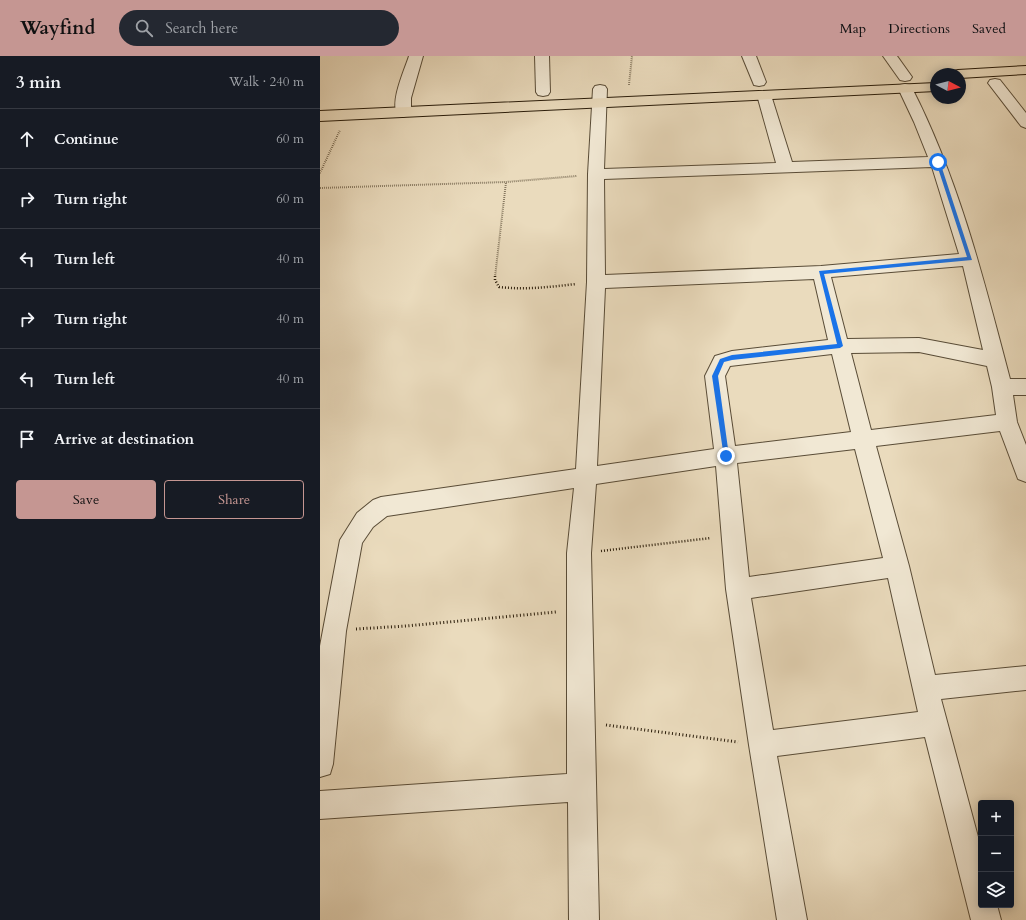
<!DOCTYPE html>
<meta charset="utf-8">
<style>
body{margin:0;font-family:Cardo,serif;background:#242831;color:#f1f3f6}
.controls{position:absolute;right:12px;bottom:12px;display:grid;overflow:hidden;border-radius:4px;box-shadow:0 2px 10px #0003}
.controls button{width:36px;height:36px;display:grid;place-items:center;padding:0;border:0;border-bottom:1px solid #363941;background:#171b24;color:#f1f3f6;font:20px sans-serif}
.compass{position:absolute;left:610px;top:12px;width:36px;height:36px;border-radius:50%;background:#171b24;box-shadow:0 2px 10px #0003;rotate:97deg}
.stop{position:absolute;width:12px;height:12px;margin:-9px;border:3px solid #1a73e8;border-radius:50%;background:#fff}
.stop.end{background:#1a73e8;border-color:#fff;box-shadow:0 1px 4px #0008}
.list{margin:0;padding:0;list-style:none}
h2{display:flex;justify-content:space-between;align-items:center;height:52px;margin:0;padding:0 16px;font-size:17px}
h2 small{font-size:13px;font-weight:400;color:#9ea1a6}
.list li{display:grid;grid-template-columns:26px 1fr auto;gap:12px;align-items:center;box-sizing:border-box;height:60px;padding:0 16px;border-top:1px solid #363941}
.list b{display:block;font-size:15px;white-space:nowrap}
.list em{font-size:13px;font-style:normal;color:#9ea1a6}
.actions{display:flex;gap:8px;padding:12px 16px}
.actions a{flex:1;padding:9px 0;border:1px solid #c59692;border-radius:4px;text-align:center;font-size:14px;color:#c59692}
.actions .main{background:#c59692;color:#111}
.icon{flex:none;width:22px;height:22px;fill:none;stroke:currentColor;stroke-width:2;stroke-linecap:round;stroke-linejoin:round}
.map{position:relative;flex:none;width:706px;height:864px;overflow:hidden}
header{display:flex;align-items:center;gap:24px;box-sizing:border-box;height:56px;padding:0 20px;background:#c59692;color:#111}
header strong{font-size:19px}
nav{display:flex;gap:22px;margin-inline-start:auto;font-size:14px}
.search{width:280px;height:36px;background:#242831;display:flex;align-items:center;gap:10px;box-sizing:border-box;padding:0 14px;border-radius:22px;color:#9ea1a6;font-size:15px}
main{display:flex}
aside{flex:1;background:#171b24}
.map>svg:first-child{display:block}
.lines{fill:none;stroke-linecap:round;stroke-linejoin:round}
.minor-casing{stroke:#594c37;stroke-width:2}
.major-casing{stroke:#291c0a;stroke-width:2}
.path-far2{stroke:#291c0a;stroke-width:2;stroke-dasharray:0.5 1.5;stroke-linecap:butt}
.path-far1{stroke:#291c0a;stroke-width:2.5;stroke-dasharray:1 2;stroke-linecap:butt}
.path{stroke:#291c0a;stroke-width:3;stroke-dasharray:1 2.5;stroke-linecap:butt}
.minor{fill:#f1e8d4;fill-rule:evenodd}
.major{fill:#eadbbd;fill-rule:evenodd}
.route{fill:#1a73e8}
</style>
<header>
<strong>Wayfind</strong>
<div class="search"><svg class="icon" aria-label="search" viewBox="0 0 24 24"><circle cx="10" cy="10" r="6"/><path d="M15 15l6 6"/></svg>Search here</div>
<nav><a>Map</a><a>Directions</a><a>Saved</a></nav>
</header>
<main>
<aside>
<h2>3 min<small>Walk · 240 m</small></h2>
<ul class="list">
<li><svg class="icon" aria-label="ahead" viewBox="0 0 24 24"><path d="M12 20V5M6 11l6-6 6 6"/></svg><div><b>Continue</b></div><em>60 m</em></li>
<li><svg class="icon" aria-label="right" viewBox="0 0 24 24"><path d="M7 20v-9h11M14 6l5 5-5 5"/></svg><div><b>Turn right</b></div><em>60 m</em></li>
<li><svg class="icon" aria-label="left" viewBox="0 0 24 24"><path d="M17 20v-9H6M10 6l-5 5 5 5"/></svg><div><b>Turn left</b></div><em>40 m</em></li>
<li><svg class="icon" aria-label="right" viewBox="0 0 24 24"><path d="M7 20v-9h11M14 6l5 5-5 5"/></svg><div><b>Turn right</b></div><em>40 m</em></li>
<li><svg class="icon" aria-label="left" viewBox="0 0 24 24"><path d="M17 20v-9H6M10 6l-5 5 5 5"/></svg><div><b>Turn left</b></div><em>40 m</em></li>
<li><svg class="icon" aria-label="arrive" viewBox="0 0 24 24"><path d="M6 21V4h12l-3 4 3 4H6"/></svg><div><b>Arrive at destination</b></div></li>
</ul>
<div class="actions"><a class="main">Save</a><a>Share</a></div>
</aside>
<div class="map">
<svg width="706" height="864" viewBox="0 0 706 864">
<rect width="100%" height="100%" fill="#eadbbd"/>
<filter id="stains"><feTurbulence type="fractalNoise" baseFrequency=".005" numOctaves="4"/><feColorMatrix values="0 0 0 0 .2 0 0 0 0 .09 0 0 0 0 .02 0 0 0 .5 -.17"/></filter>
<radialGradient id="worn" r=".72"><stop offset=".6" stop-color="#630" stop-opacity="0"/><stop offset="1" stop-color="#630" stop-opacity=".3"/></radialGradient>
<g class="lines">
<g class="minor-casing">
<g id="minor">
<path d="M89,0h14l-12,42v14l-3,3 -5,2 -5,-2c-9,-12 7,-46 11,-59z"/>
<path d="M215,0h14l1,36 -2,3 -5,1 -5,-1 -2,-3z"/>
<path d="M422,0h14l10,26 -2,3 -5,1 -5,-1z"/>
<path d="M563,0h14l15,21 -2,3 -5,1 -5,-1z"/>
<path d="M675,23l5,1 26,33v15l-5,-2 -33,-43 2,-3z"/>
<path d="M585,28l5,1 2,3c47,92 72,192 98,291h16v16h-13l4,27 9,23v37l-8,-3 -18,-48 -124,15 33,120 26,109 91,-9v24l-85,9 40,149v57h16l4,15h-30l-46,-183 -148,19 30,164h-30l-28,-175 -23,-156 -10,-123 -120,18 -5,69 8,367h-30l-1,-118 -248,17v-28l247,-17v-221l7,-65 -187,28 -14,11 -11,16 -16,88 -13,133 -3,10 -10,3v-131l20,-106 17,-27 16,-13 8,-3 195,-28 11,-187 1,-108 5,-85 2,-3 5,-1 5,1 2,3 -3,80 172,-6 -19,-68 2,-3 5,-1 5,1 2,3 21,67 136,-5 -14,-35 -16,-34 2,-3zM612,111l27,87 -138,12 -216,9 -1,-96zM643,210l20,84 -64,-12 -72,1 -16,-62zM494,223l14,61 -96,11 -17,5 -10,20 9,73 -117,17 8,-178zM599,296l68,14 5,21 4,28 -125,15 -20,-77zM512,298l19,78 -116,14 -10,-70 5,-10zM535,393l28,109 -134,19 -12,-114zM568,522l30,134 -145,18 -22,-132z"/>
</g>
</g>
<g class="major-casing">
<g id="major">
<path d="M706,10v8l-66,4v-4h-9l2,-3 5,-1z"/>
<path d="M616,27v8l-616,30v-10z"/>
</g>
</g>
<g class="path-far2">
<path d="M309,29l3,-29"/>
<path d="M0,117l20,-43"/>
<path d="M0,132l186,-6 71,-6"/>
<path d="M175,221l11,-95"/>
</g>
<g class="path-far1">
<path d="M175,220v4l4,7c26,3 51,0 77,-3"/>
<path d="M281,495l110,-13"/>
</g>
<g class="path">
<path d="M36,573l50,-3 150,-14"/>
<path d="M286,669l132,17"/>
</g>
<use href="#minor" class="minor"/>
<use href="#major" class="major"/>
</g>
<path class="route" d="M618,105l2,1 32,98 -148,14 19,72 -3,2 -108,12 -8,2 -6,14 11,80v2h-5l-12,-82 8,-17 12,-4 105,-11 -18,-73 148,-14 -31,-95z"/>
<rect width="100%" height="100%" filter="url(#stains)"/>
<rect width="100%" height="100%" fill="url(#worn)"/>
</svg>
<div class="controls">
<button>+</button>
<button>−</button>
<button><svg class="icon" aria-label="layers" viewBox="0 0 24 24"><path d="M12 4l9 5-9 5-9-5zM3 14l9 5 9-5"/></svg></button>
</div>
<svg class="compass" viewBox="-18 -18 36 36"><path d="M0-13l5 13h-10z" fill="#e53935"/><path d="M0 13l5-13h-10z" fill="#9ea1a6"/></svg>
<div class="stop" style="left:618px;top:106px"></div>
<div class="stop end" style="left:406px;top:400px"></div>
</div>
</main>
